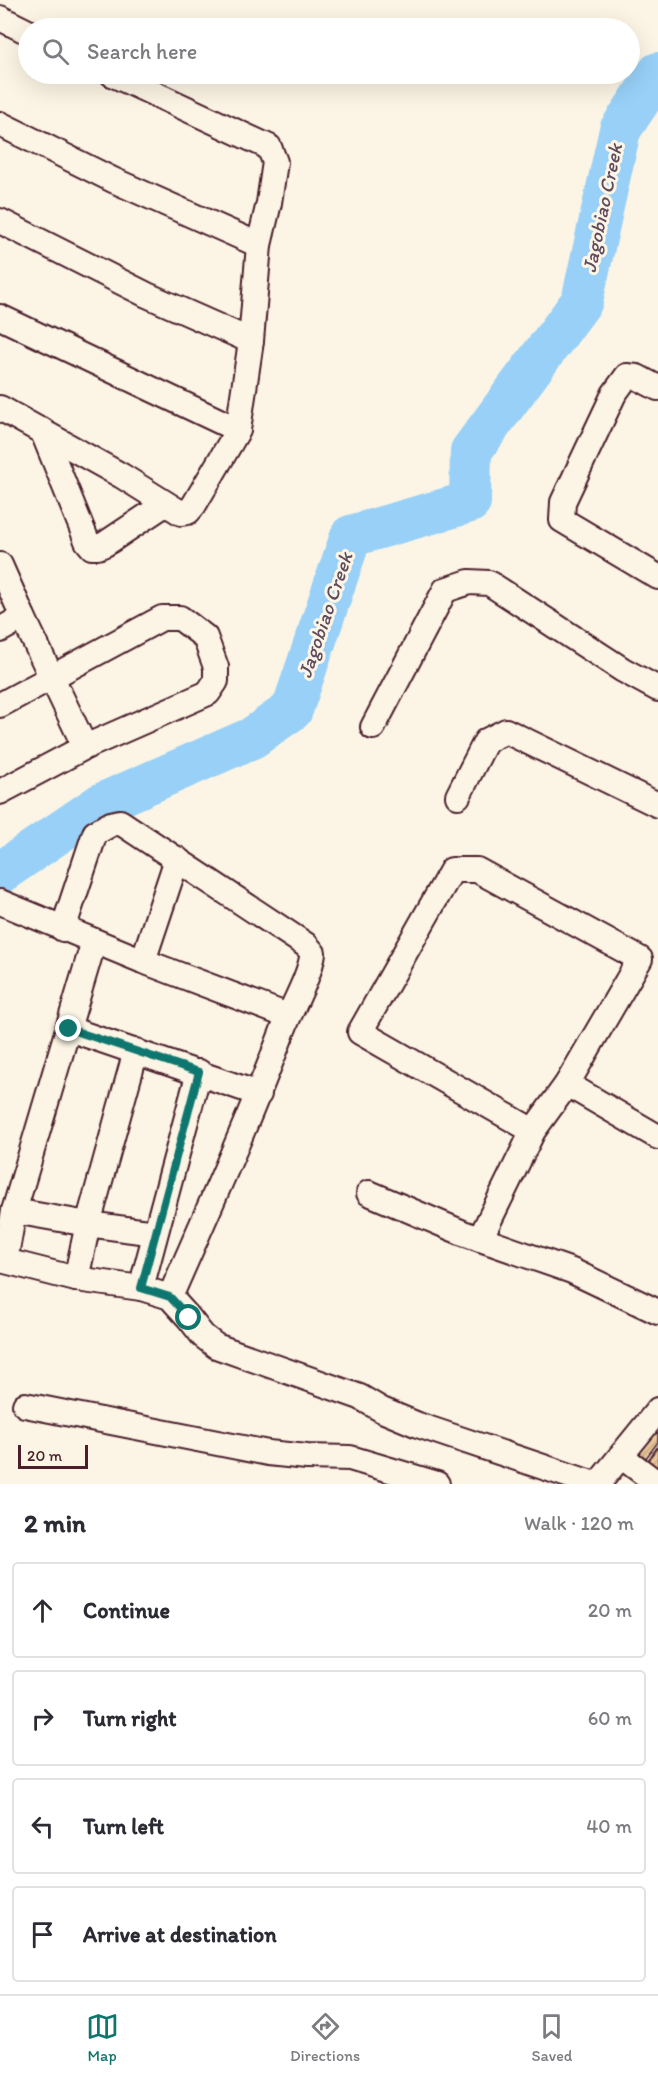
<!DOCTYPE html>
<meta charset="utf-8">
<style>
body{margin:0;font-family:Itim,sans-serif;background:#f2f2f3;color:#2b2b33}
.scale{position:absolute;left:18px;bottom:15px;width:70px;box-sizing:border-box;padding-left:6px;border:3px solid #4a1f2b;border-top:0;font-size:16px;line-height:21px;white-space:nowrap;color:#4a1f2b;-webkit-text-stroke:4px #fcf5e5;paint-order:stroke}
.stop{position:absolute;width:18px;height:18px;margin:-14px;border:4px solid #0f766e;border-radius:50%;background:#fff}
.stop.end{background:#0f766e;border-color:#fff;box-shadow:0 2px 6px #0008}
.list{margin:0;padding:0;list-style:none}
h2{display:flex;justify-content:space-between;align-items:center;height:78px;margin:0;padding:0 24px;font-size:26px}
h2 small{font-size:20px;font-weight:400;color:#7c7c81}
.list li{display:grid;grid-template-columns:39px 1fr auto;gap:18px;align-items:center;box-sizing:border-box;height:96px;margin:0 12px 12px;padding:0 12px;border:2px solid #e1e1e2;border-radius:6px}
.list b{display:block;font-size:22px;white-space:nowrap}
.list em{font-size:20px;font-style:normal;color:#7c7c81}
.icon{flex:none;width:33px;height:33px;fill:none;stroke:currentColor;stroke-width:2;stroke-linecap:round;stroke-linejoin:round}
.map{position:relative;flex:none;width:658px;height:1484px;overflow:hidden}
.search{position:absolute;background:#fff;box-shadow:0 6px 24px #0002;left:18px;right:18px;top:18px;height:66px;display:flex;align-items:center;gap:15px;box-sizing:border-box;padding:0 21px;border-radius:33px;color:#7c7c81;font-size:22px}
.sheet{height:510px;background:#fff}
nav{display:flex;justify-content:space-around;align-items:center;box-sizing:border-box;height:84px;border-top:2px solid #e1e1e2;background:#fff;font-size:16px;color:#7c7c81}
nav a{display:grid;justify-items:center;gap:3px}
nav .on{color:#0f766e}
.map>svg:first-child{display:block}
.lines{fill:none;stroke-linecap:round;stroke-linejoin:round}
.river{stroke:#98d0f7;stroke-width:42}
.building{fill:url(#building-hatch);stroke:#4a1f2b;stroke-width:1.5}
.street-casing{stroke:#4a1f2b;stroke-width:28}
.street{stroke:#fcf5e5;stroke-width:24}
.route{stroke:#0f766e;stroke-width:8}
.labels{text-anchor:middle;dominant-baseline:central;stroke-width:6;stroke-linejoin:round;paint-order:stroke}
.water-label{font-size:20px;font-style:italic;fill:#5e4b5e;stroke:#fcf5e5}
</style>
<div class="map">
<svg width="658" height="1484" viewBox="0 0 658 1484">
<defs>
<pattern id="building-hatch" width="6" height="6" patternUnits="userSpaceOnUse" patternTransform="scale(1.5)"><rect width="6" height="6" fill="#e8c79a"/><path d="M-1 1l2-2M0 6l6-6M5 7l2-2" fill="none" stroke="#c8aa85"/></pattern>
</defs>
<rect width="100%" height="100%" fill="#fcf5e5"/>
<filter id="ink" filterUnits="userSpaceOnUse"><feTurbulence type="fractalNoise" baseFrequency=".0167" numOctaves="2"/><feDisplacementMap in="SourceGraphic" scale="12" xChannelSelector="R" yChannelSelector="G"/><feConvolveMatrix kernelMatrix="1 2 1 2 8 2 1 2 1" color-interpolation-filters="sRGB"/></filter>
<g filter="url(#ink)">
<g class="lines">
<path class="river" d="M0,873l101,-69 151,-66 40,-28 59,-174 119,-34 1,-51 111,-150 38,-171 38,-57"/>
</g>
<g class="building">
<path d="M652,1430l6,4v8l-12,16 -13,-9z"/>
<path d="M658,1446v22l-10,-8z"/>
</g>
<g class="lines">
<g class="street-casing">
<g id="street">
<path d="M0,18l28,14"/>
<path d="M0,124l113,56 146,65"/>
<path d="M0,221l147,74 104,46"/>
<path d="M0,317l238,113"/>
<path d="M658,388l-21,-11 -10,-1 -13,18 -51,108 -1,18 96,57"/>
<path d="M0,408l122,68 59,37 7,-1 6,-7 44,-75 13,-89 8,-96 10,-42 6,-41 -6,-15 -157,-73"/>
<path d="M42,430l45,111 5,6h6l7,-3 60,-40"/>
<path d="M0,565l23,52 62,130"/>
<path d="M0,630l23,-13"/>
<path d="M0,705l162,-87h18l25,19 11,30v14l-8,12 -123,54 -85,45"/>
<path d="M373,727l72,-137 24,-8 20,1 134,87 35,19"/>
<path d="M458,796l28,-55 20,-10 152,74"/>
<path d="M0,902l143,59 145,55"/>
<path d="M63,929l32,-96 16,-9 9,-2 186,123 7,8c-4,26 -20,51 -30,77 -34,90 -74,178 -113,267"/>
<path d="M94,941l-80,270 -9,50 71,18 65,9 29,9 19,21 14,18 13,10 144,51 22,13 36,15 176,59"/>
<path d="M143,961l34,-102"/>
<path d="M69,1029l190,65"/>
<path d="M567,1084l91,53"/>
<path d="M369,1193l94,40 109,38 86,41"/>
<path d="M14,1211l74,13 67,9"/>
<path d="M480,1239l53,-108 34,-47 73,-125 -163,-89h-25l-92,162 173,99"/>
<path d="M76,1279l12,-55 48,-173"/>
<path d="M141,1288l58,-216"/>
<path d="M25,1405l243,48 39,4 43,1 87,26"/>
<path d="M621,1456l37,28"/>
<path d="M598,1484l60,-74"/>
</g>
</g>
<use href="#street" class="street"/>
</g>
</g>
<g class="lines" filter="url(#ink)">
<path class="route" d="M69,1029l130,43 -58,216 29,9 19,21"/>
</g>
<g class="labels">
<g class="water-label">
<text transform="translate(602 208) rotate(-78)">Jagobiao Creek</text>
<text transform="translate(325 615) rotate(-71)">Jagobiao Creek</text>
</g>
</g>
</svg>
<div class="scale">20 m</div>
<div class="stop" style="left:189px;top:1318px"></div>
<div class="stop end" style="left:69px;top:1029px"></div>
<div class="search"><svg class="icon" aria-label="search" viewBox="0 0 24 24"><circle cx="10" cy="10" r="6"/><path d="M15 15l6 6"/></svg>Search here</div>
</div>
<section class="sheet">
<h2>2 min<small>Walk · 120 m</small></h2>
<ul class="list">
<li><svg class="icon" aria-label="ahead" viewBox="0 0 24 24"><path d="M12 20V5M6 11l6-6 6 6"/></svg><div><b>Continue</b></div><em>20 m</em></li>
<li><svg class="icon" aria-label="right" viewBox="0 0 24 24"><path d="M7 20v-9h11M14 6l5 5-5 5"/></svg><div><b>Turn right</b></div><em>60 m</em></li>
<li><svg class="icon" aria-label="left" viewBox="0 0 24 24"><path d="M17 20v-9H6M10 6l-5 5 5 5"/></svg><div><b>Turn left</b></div><em>40 m</em></li>
<li><svg class="icon" aria-label="arrive" viewBox="0 0 24 24"><path d="M6 21V4h12l-3 4 3 4H6"/></svg><div><b>Arrive at destination</b></div></li>
</ul>
</section>
<nav>
<a class="on"><svg class="icon" aria-label="map" viewBox="0 0 24 24"><path d="M3 6l6-2 6 2 6-2v14l-6 2-6-2-6 2zM9 4v14M15 6v14"/></svg>Map</a>
<a><svg class="icon" aria-label="directions" viewBox="0 0 24 24"><path d="M12 3l9 9-9 9-9-9zM9 14v-3h6M13 9l2 2-2 2"/></svg>Directions</a>
<a><svg class="icon" aria-label="saved" viewBox="0 0 24 24"><path d="M7 4h10v16l-5-4-5 4z"/></svg>Saved</a>
</nav>
